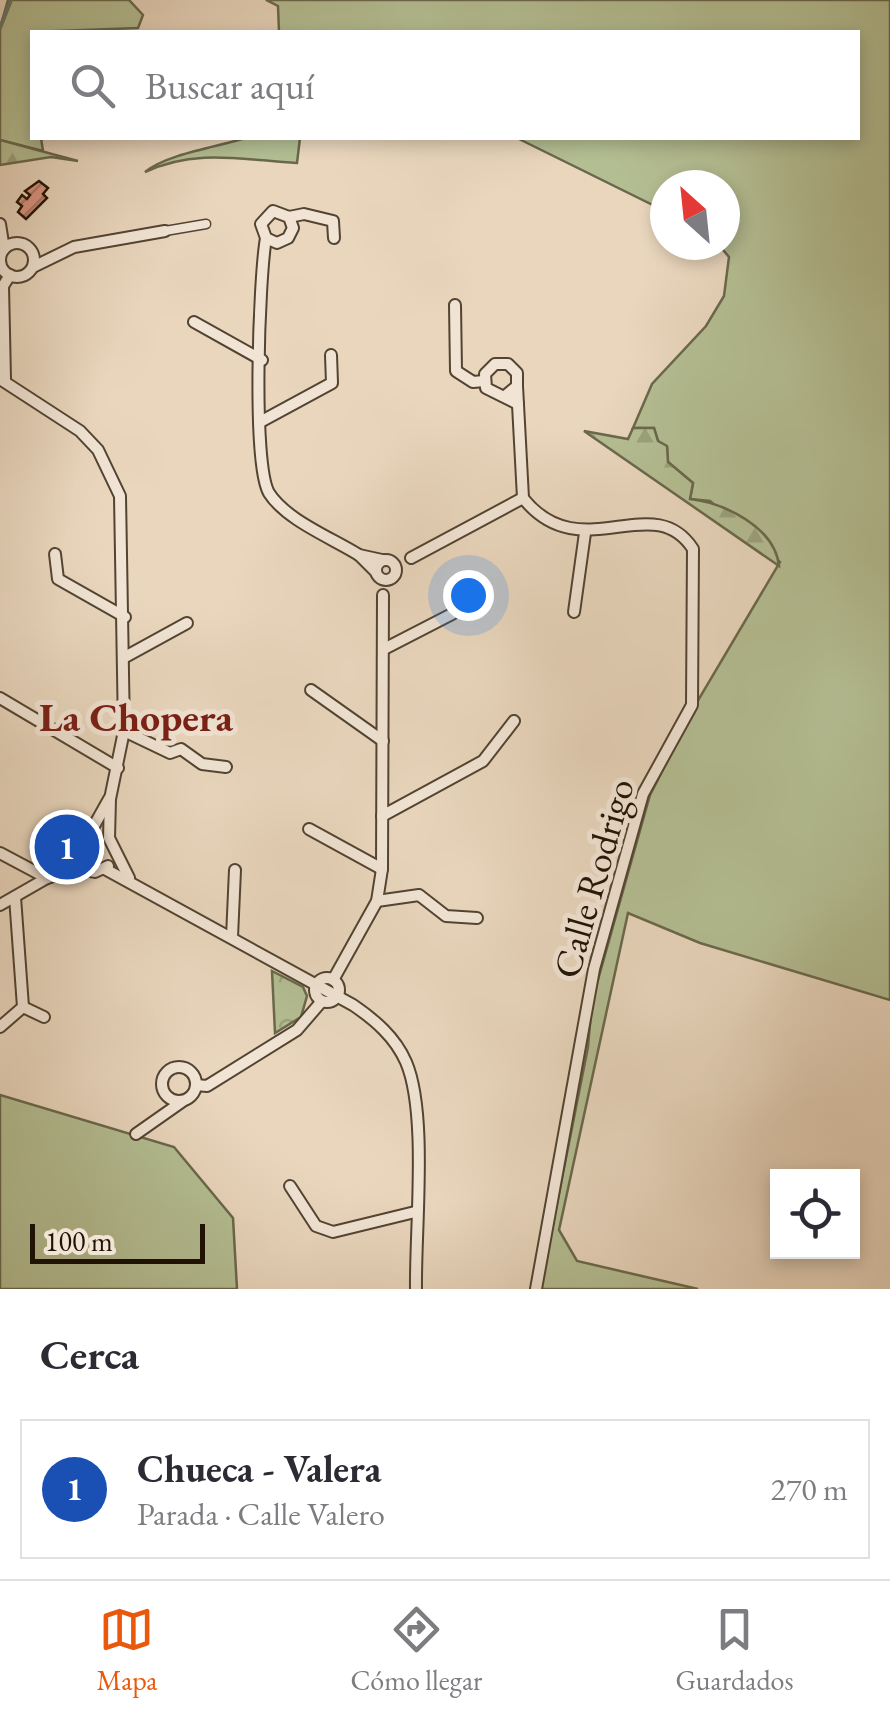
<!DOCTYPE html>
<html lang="es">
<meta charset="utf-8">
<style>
body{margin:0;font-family:"EB Garamond",serif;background:#f2f2f3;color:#2b2b33}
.controls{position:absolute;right:30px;bottom:30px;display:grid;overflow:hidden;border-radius:0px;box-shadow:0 5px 15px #0003}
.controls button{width:90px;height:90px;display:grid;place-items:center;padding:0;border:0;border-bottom:2px solid #e1e1e2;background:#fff;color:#2b2b33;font:50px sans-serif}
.compass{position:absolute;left:650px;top:170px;width:90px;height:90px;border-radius:50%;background:#fff;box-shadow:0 5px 15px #0003;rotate:333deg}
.scale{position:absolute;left:30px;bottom:25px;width:175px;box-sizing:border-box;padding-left:10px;border:5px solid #201304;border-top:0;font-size:28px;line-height:35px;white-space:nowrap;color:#201304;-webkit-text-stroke:8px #f1e4d4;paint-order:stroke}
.you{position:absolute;left:468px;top:595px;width:35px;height:35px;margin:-25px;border:8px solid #fff;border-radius:50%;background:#1a73e8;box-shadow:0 0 0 15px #1a73e833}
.badge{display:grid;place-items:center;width:65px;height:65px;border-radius:50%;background:#ea580c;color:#fff;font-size:32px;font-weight:700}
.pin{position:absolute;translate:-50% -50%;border:5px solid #fff;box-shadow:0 2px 10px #0006}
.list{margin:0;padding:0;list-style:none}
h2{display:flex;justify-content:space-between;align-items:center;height:130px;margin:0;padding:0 40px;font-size:42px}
h2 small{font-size:32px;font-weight:400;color:#7c7c81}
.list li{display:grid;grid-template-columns:65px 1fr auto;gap:30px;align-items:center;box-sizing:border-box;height:140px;margin:0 20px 20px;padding:0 20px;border:2px solid #e1e1e2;border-radius:0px}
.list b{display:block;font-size:38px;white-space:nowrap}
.list p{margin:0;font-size:32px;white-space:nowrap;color:#7c7c81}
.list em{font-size:32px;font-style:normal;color:#7c7c81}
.icon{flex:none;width:55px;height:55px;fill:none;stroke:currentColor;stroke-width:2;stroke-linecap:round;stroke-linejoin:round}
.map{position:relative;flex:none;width:890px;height:1289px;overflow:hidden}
.search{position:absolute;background:#fff;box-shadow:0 5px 15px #0003;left:30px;right:30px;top:30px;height:110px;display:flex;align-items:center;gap:25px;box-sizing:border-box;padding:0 35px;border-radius:0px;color:#7c7c81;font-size:38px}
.sheet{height:290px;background:#fff}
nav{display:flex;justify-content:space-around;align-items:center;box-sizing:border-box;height:140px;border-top:2px solid #e1e1e2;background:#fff;font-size:28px;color:#7c7c81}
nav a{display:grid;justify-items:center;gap:5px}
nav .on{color:#ea580c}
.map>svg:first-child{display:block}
.grass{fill:#b4be93;stroke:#6a684c;stroke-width:2.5}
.forest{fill:url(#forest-firs);stroke:#6a684c;stroke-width:2.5}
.park{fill:url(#park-crowns);stroke:#6a684c;stroke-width:2.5}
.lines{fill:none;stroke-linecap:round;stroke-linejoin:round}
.stream{stroke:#67776b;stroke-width:4}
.building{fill:url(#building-hatch);stroke:#201304;stroke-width:2.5}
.pedestrian-casing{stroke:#524432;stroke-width:11}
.minor-casing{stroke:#524432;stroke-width:14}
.pedestrian{stroke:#f1e4d4;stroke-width:8}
.minor{stroke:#f1e4d4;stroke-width:10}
.labels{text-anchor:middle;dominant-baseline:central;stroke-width:10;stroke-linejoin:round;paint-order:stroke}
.street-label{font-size:38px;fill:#201304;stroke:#f1e4d4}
.neighbourhood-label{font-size:40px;font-weight:bold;fill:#7a1f14;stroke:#f1e4d4}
</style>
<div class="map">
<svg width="890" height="1289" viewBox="0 0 890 1289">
<defs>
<pattern id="forest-firs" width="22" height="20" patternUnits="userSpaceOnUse" patternTransform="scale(2.5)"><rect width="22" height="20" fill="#b4be93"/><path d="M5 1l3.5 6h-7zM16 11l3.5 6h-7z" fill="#9aa27d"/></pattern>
<pattern id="park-crowns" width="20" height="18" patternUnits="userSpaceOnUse" patternTransform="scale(2.5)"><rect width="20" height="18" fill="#b4be93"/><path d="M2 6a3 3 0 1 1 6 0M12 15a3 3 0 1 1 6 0" fill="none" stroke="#9aa27d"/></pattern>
<pattern id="building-hatch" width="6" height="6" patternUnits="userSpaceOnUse" patternTransform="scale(2.5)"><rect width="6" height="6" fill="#dc9582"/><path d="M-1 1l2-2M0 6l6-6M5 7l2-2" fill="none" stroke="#b27868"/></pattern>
</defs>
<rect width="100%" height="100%" fill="#e9d6bd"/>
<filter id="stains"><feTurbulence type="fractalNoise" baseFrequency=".002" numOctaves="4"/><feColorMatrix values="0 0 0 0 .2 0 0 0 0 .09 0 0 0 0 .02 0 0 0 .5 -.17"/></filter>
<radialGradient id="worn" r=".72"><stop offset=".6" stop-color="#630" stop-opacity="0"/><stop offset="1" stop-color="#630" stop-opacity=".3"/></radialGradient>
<g class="grass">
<path d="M8,0h121l14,15 -5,13 -106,4v106h9l2,13 -43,-11v-112z"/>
<path d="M266,0h624v1000l-190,-57 -72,-30 -69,317 18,31 121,28h-158l48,-242 4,-46 58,-206 50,-98 80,-135 -70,-61 -20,-2 3,-16 -25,-21 -1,-15 -9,-6 -4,-13h-21l19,-44 54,-58 18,-30 5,-39 -10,-12h6v-60h-60v26l-148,-73h341v-106h-579l-1,-26z"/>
<path d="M246,138h54l-3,25c-54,-3 -101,-15 -152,9 22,-18 71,-25 101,-34z"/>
<path d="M0,1095l174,52 59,71 4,71h-237z"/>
</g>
<g class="forest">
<path d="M0,140l78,21 -27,-4 -51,8z"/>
<path d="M633,428h21l4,13 9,5 1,16 25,21 -3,16c34,4 85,28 89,67l-195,-135 44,8z"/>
</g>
<path class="park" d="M272,971l31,16 4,9 -6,21 -26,16z"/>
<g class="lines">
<path class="stream" d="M0,28l11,-28"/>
</g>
<path class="building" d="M39,181l9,7 -5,6 4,4 -21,21 -8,-7 4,-6 -5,-4 5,-7 5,4 3,-4 -5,-4z"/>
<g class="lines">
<g class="pedestrian-casing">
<path id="pedestrian" d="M165,231l41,-7"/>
</g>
<g class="minor-casing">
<g id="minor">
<path d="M289,217l15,-3 29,7 1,17"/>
<path d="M0,224l4,25"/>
<path d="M266,238l11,5 11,-5 5,-10 -4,-11 -16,-6 -12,13 5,14c-7,40 -14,226 3,255 17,27 63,45 90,62"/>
<circle cx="17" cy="260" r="17"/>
<path d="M33,267l41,-20 91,-16"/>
<path d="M455,305l1,66 17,11 11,-1"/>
<path d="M194,322l68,38"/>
<path d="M0,379l80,52 18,19 22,46 4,235 -14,68 -1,39 20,40"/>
<path d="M5,379l-2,-93 7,-11"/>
<path d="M517,386l6,112c57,72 130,-11 170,51l-1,156 -49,89 -49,175 -58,320"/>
<path d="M505,396l12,-10v-13l-9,-9h-13l-10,10 1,14 32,16"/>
<path d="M260,422l72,-39 -1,-28"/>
<path d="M55,554l3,25 67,38"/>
<path d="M411,558l112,-60"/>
<circle cx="386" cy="570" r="10"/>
<path d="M376,572l-17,-17 23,5"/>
<path d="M574,612l11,-79"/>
<path d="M384,649l68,-35"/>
<path d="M125,657l62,-34"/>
<path d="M311,690l72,51"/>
<path d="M0,698l118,70"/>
<path d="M124,731l46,22 11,-4 21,15 24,3"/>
<path d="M382,816l101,-55 31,-40"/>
<path d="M309,829l73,40"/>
<path d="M74,851l11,19 10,2 13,-6"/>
<path d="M0,853l47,25"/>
<path d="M105,869l248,136c22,15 42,32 53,57 22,51 9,168 10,227"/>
<path d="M47,878l43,-45 19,-34"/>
<path d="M377,901l42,-6 27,21 31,2"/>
<path d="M0,905l47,-27 33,-11"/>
<path d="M232,937l3,-67"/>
<circle cx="327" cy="990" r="12"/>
<path d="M333,980l44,-79 5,-32 1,-274"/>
<path d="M23,1007l21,10"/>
<path d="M0,1027l23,-20 -8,-110"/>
<circle cx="179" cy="1084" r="17"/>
<path d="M196,1085l11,1 90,-56 25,-29"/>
<path d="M136,1134l47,-33"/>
<path d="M290,1186l26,40 17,6 82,-20"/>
</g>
</g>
<use href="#pedestrian" class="pedestrian"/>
<use href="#minor" class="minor"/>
</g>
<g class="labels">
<g class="street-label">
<text transform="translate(593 878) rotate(-74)">Calle Rodrigo</text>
</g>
<g class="neighbourhood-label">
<text x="136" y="717">La Chopera</text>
</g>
</g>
<rect width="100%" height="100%" filter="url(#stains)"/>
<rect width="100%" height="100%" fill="url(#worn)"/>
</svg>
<div class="controls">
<button><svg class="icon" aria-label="locate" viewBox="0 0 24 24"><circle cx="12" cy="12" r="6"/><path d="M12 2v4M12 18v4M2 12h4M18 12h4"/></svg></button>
</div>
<svg class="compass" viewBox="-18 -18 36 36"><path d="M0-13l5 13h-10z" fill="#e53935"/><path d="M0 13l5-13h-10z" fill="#7c7c81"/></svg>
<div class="scale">100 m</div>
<div class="you"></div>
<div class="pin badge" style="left:67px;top:847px;background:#1a4fb4">1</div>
<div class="search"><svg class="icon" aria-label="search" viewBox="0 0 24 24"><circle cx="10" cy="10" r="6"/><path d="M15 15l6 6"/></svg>Buscar aquí</div>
</div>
<section class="sheet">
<h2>Cerca<small></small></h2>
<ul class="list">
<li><span class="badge" style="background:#1a4fb4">1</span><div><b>Chueca - Valera</b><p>Parada · Calle Valero</p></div><em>270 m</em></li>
</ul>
</section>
<nav>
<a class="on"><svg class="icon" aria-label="map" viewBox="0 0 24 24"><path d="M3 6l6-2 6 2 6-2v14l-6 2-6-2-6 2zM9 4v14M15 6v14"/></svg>Mapa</a>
<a><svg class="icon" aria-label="directions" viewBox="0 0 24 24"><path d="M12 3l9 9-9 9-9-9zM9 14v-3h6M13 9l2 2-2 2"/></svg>Cómo llegar</a>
<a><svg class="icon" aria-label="saved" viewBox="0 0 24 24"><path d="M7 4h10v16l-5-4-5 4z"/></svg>Guardados</a>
</nav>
